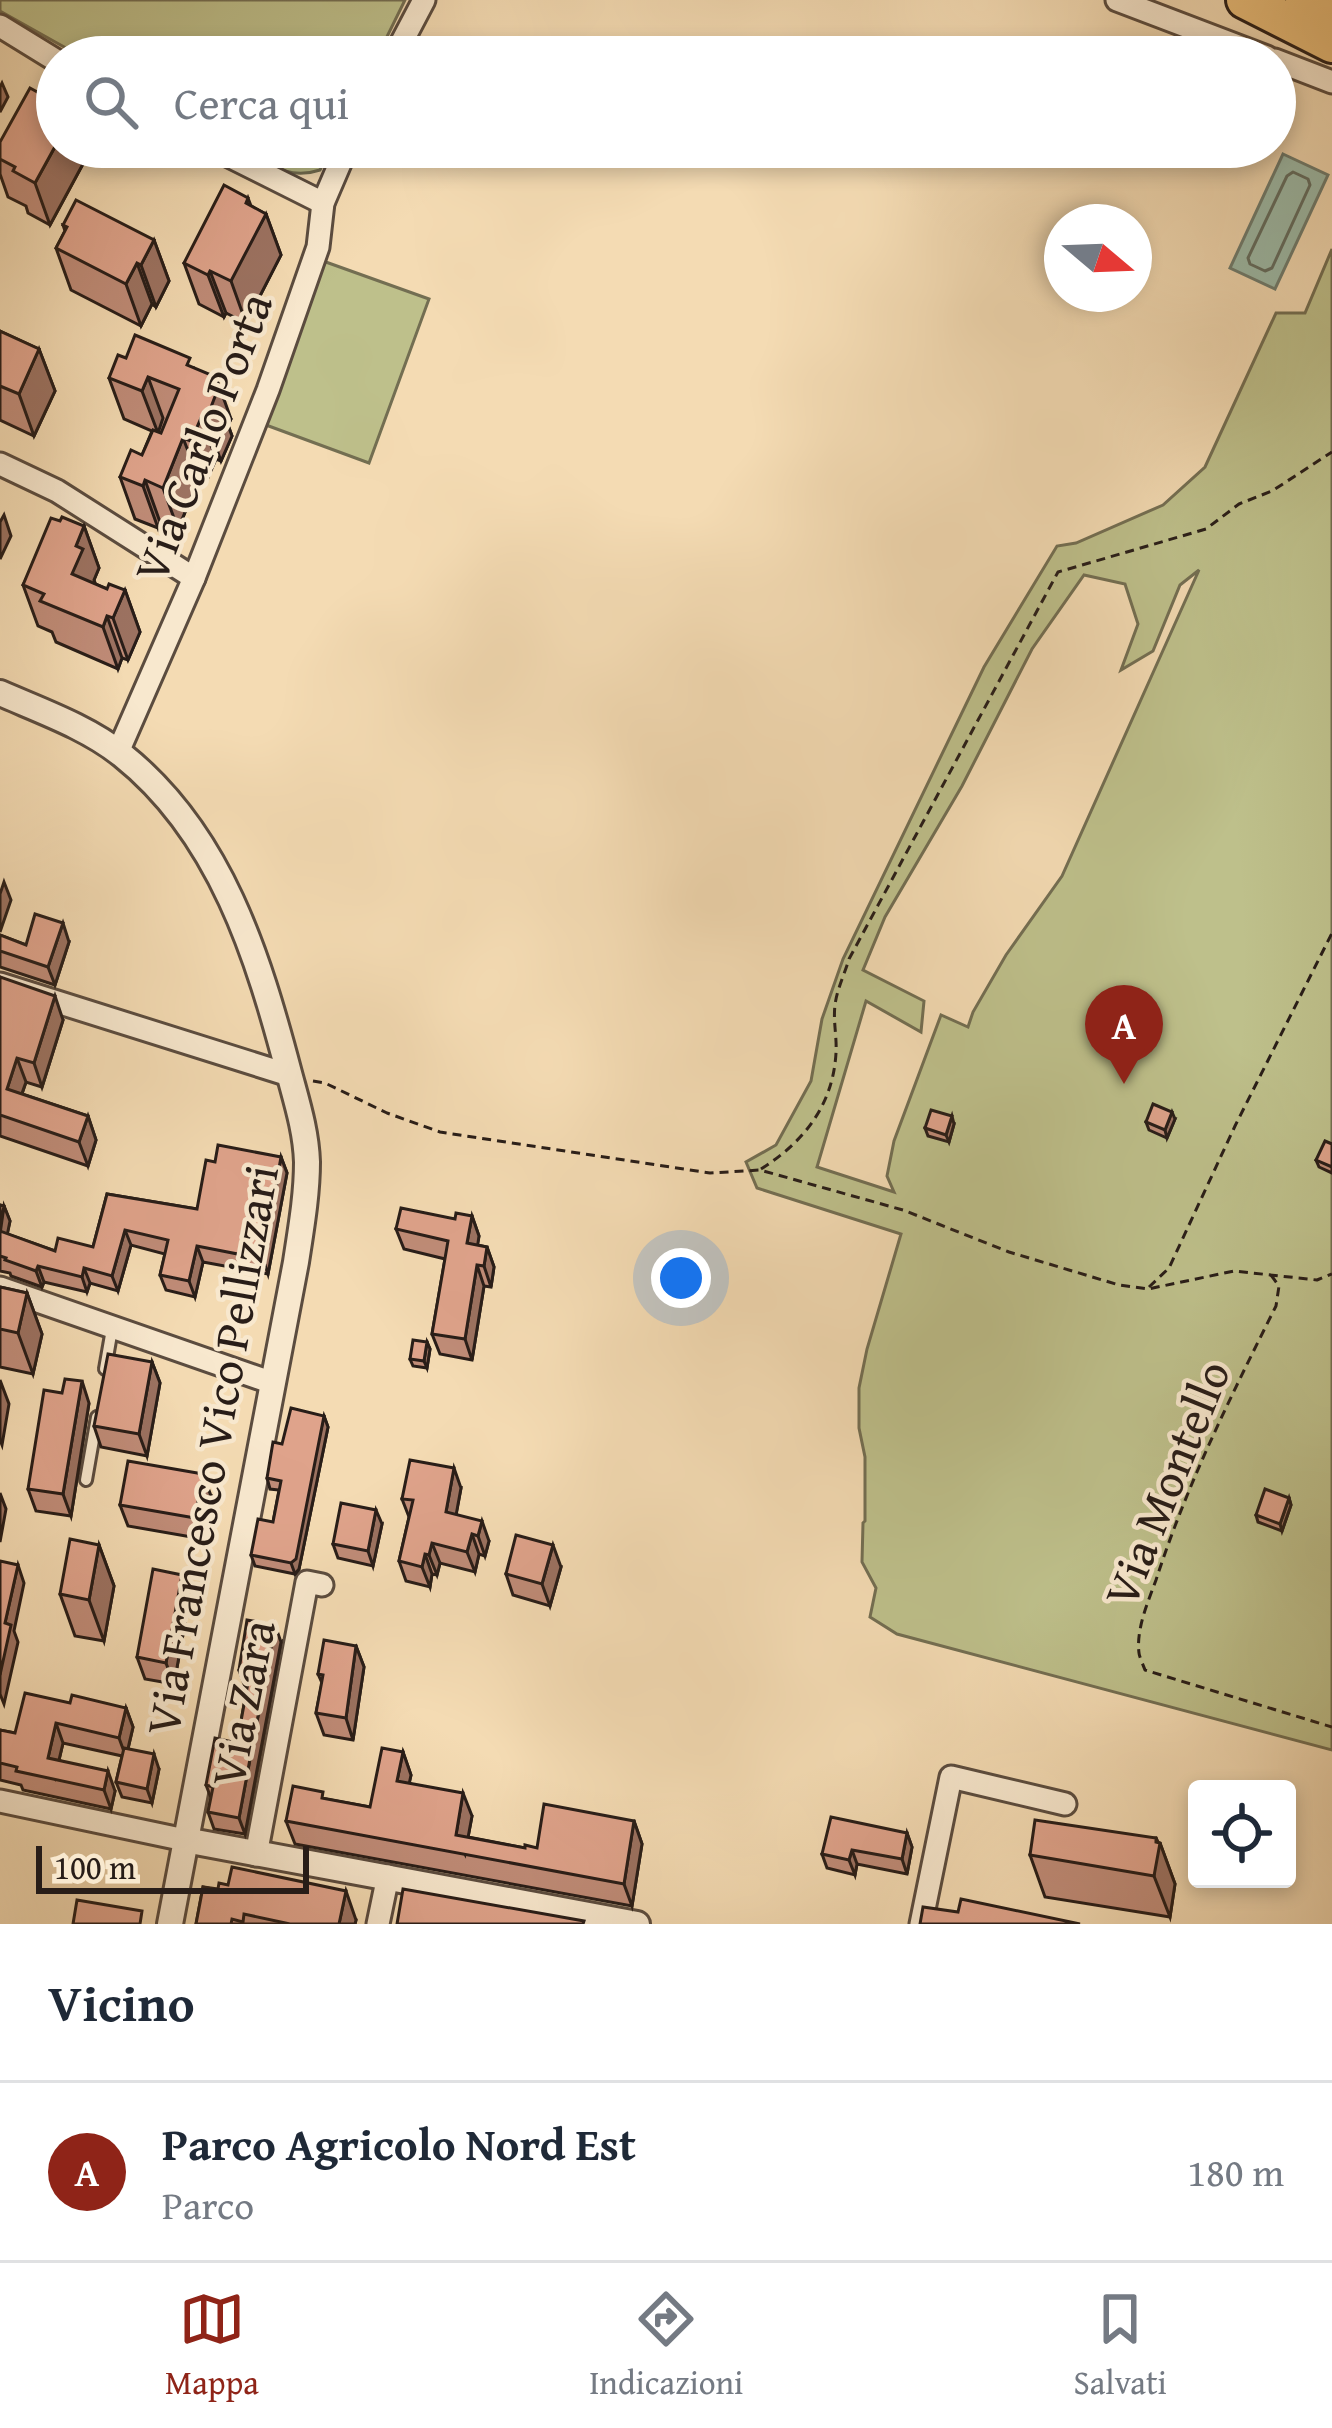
<!DOCTYPE html>
<html lang="it">
<style>
body{margin:0;font-family:"Gentium Book Plus",serif;background:#f6f6f7;color:#1f2937}
.controls{position:absolute;right:36px;bottom:36px;display:grid;overflow:hidden;border-radius:12px;box-shadow:0 6px 18px #0003}
.controls button{width:108px;height:108px;display:grid;place-items:center;padding:0;border:0;border-bottom:3px solid #e0e1e3;background:#fff;color:#1f2937;font:60px sans-serif}
.compass{position:absolute;left:1044px;top:204px;width:108px;height:108px;border-radius:50%;background:#fff;box-shadow:0 6px 18px #0003;rotate:109deg}
.scale{position:absolute;left:36px;bottom:30px;width:273px;box-sizing:border-box;padding-left:12px;border:6px solid #281d18;border-top:0;font-size:33px;line-height:42px;white-space:nowrap;color:#281d18;-webkit-text-stroke:9px #f8e8ce;paint-order:stroke}
.you{position:absolute;left:681px;top:1278px;width:42px;height:42px;margin:-30px;border:9px solid #fff;border-radius:50%;background:#1a73e8;box-shadow:0 0 0 18px #1a73e833}
.badge{display:grid;place-items:center;width:78px;height:78px;border-radius:50%;background:#8f2418;color:#fff;font-size:39px;font-weight:700}
.pin{position:absolute;translate:-50% -99px;filter:drop-shadow(0 3px 6px #0008)}
.pin::after{content:'';position:absolute;top:63px;width:42px;height:36px;background:inherit;clip-path:polygon(0 0,100% 0,50% 100%)}
.list{margin:0;padding:0;list-style:none}
h2{display:flex;justify-content:space-between;align-items:center;height:156px;margin:0;padding:0 48px;font-size:51px}
h2 small{font-size:39px;font-weight:400;color:#747a83}
.list li{display:grid;grid-template-columns:78px 1fr auto;gap:36px;align-items:center;box-sizing:border-box;height:180px;padding:0 48px;border-top:3px solid #e0e1e3}
.list b{display:block;font-size:45px;white-space:nowrap}
.list p{margin:0;font-size:39px;white-space:nowrap;color:#747a83}
.list em{font-size:39px;font-style:normal;color:#747a83}
.icon{flex:none;width:66px;height:66px;fill:none;stroke:currentColor;stroke-width:2;stroke-linecap:round;stroke-linejoin:round}
.map{position:relative;flex:none;width:1332px;height:1924px;overflow:hidden}
.search{position:absolute;background:#fff;box-shadow:0 6px 18px #0003;left:36px;right:36px;top:36px;height:132px;display:flex;align-items:center;gap:30px;box-sizing:border-box;padding:0 42px;border-radius:66px;color:#747a83;font-size:45px}
.sheet{height:336px;background:#fff}
nav{display:flex;justify-content:space-around;align-items:center;box-sizing:border-box;height:168px;border-top:3px solid #e0e1e3;background:#fff;font-size:33px;color:#747a83}
nav a{display:grid;justify-items:center;gap:6px}
nav .on{color:#8f2418}
.map>svg:first-child{display:block}
.green{fill:#bec08b;stroke:#736e52;stroke-width:3;fill-rule:evenodd}
.water{fill:#9cbba9;stroke:#6e7c6f;stroke-width:3}
.lines{fill:none;stroke-linecap:round;stroke-linejoin:round}
.shore{stroke:#626c60;stroke-width:3}
.service-casing{stroke:#5b4c3f;stroke-width:16}
.minor-casing{stroke:#5b4c3f;stroke-width:27}
.tertiary-casing{stroke:#5b4c3f;stroke-width:30}
.motorway-casing{stroke:#281d18;stroke-width:42}
.path{stroke:#281d18;stroke-width:3;stroke-dasharray:9 6;stroke-linecap:butt}
.service{stroke:#f8e8ce;stroke-width:10}
.minor{stroke:#f8e8ce;stroke-width:21}
.tertiary{stroke:#f8e8ce;stroke-width:24}
.motorway{stroke:#eabe7a;stroke-width:36}
.wall{fill:#c08c78;stroke:#281d18;stroke-width:3}
.shaded-wall{fill:#9c7261;stroke:#281d18;stroke-width:3}
.building{fill:#dfa38b;stroke:#281d18;stroke-width:3}
.labels{text-anchor:middle;dominant-baseline:central;stroke-width:9;stroke-linejoin:round;paint-order:stroke}
.street-label{font-size:48px;fill:#281d18;stroke:#f8e8ce}
</style>
<div class="map">
<svg width="1332" height="1924" viewBox="0 0 1332 1924">
<rect width="100%" height="100%" fill="#f4dbb3"/>
<filter id="stains"><feTurbulence type="fractalNoise" baseFrequency=".00167" numOctaves="4"/><feColorMatrix values="0 0 0 0 .2 0 0 0 0 .09 0 0 0 0 .02 0 0 0 .5 -.17"/></filter>
<radialGradient id="worn" r=".72"><stop offset=".6" stop-color="#630" stop-opacity="0"/><stop offset="1" stop-color="#630" stop-opacity=".3"/></radialGradient>
<g class="green">
<path d="M0,0h405l-28,57h-295l-82,-46z"/>
<path d="M241,147h91l-12,23c-33,11 -51,-7 -79,-23z"/>
<path d="M1332,249v1501l-435,-116 -27,-17 6,-29 -14,-26 1,-39 2,-2v-64l-6,-29v-40l8,-39 34,-115 -144,-46 -11,-26 30,-17 35,-64 11,-62 21,-60 141,-292 73,-121 19,-3 87,-38 42,-38 71,-154h29zM1199,570l-137,306 -56,79 -33,57 -5,15 -27,-12 -47,126 -7,35 7,16 -77,-25 49,-166 55,31 3,-31 -61,-31 22,-53 77,-131 70,-137 52,-74 41,9 13,40 -17,46 32,-19 27,-66z"/>
<path d="M323,261l106,38 -60,164 -103,-38z"/>
</g>
<path class="water" d="M1283,154l45,21 -53,114 -45,-21z"/>
<g class="lines">
<path class="shore" d="M1293,172l15,7 2,6 -38,83 -7,3 -15,-7 -2,-6 39,-82z"/>
<g class="service-casing">
<g id="service">
<path d="M105,1369l7,-40"/>
<path d="M86,1480l11,-63"/>
</g>
</g>
<g class="minor-casing">
<g id="minor">
<path d="M1117,0l150,57"/>
<path d="M0,26l57,35"/>
<path d="M394,57l30,-57"/>
<path d="M1275,60l57,22"/>
<path d="M211,147l112,56"/>
<path d="M0,464l57,27 137,87"/>
<path d="M118,752l76,-174 74,-188 50,-143 5,-44 24,-56"/>
<path d="M0,984l289,91"/>
<path d="M0,1288l273,95"/>
<path d="M0,1801l185,39"/>
<path d="M256,1855l51,-273 15,3"/>
<path d="M378,1924l10,-48"/>
<path d="M921,1924l30,-147 114,27"/>
</g>
</g>
<g class="tertiary-casing">
<g id="tertiary">
<path d="M0,693c41,18 87,34 122,62 99,79 136,201 167,318 8,30 17,58 18,89 0,33 -6,67 -11,100l-126,662"/>
<path d="M185,1840l452,84"/>
</g>
</g>
<g class="motorway-casing">
<g id="motorway">
<path d="M1245,0l87,44"/>
<path d="M1304,0l28,14"/>
</g>
</g>
<g class="path">
<path d="M313,1081l12,2 62,30 53,19 270,41 50,-3 143,40 106,42 110,33 29,4 86,-18 83,9 15,-6"/>
<path d="M761,1169c43,-27 72,-64 75,-116 1,-16 -3,-32 -1,-48 2,-16 10,-32 14,-46l209,-387 148,-43 33,-25 33,-13 60,-39"/>
<path d="M1271,1275l8,11 -3,20c-45,90 -89,178 -120,274 -8,22 -20,49 -17,73 0,3 5,14 6,17l187,57"/>
<path d="M1149,1287l20,-19 66,-142 97,-193"/>
</g>
<use href="#service" class="service"/>
<use href="#minor" class="minor"/>
<use href="#tertiary" class="tertiary"/>
<use href="#motorway" class="motorway"/>
</g>
<g class="wall">
<path d="M0,142l91,7 -41,76 -22,-12 -2,-7 -18,-9 -8,-23z"/>
<path d="M251,206l15,8 15,41 -35,68 -20,-10 -2,4 -25,-13 -15,-41z"/>
<path d="M63,225l91,15 15,41 -13,26 -4,-3 -11,22 -70,-36 -15,-42 9,-17z"/>
<path d="M0,331l39,18 16,42 -21,45 -34,-16z"/>
<path d="M126,358l68,10 37,51 -3,6 4,11 -11,25 -5,-2 -10,23 -7,-3 -21,50 -18,-7 -2,6 -23,-9 -15,-42 22,-22 10,-24 -28,-12 -15,-41z"/>
<path d="M60,521l24,5 15,42 -5,12 1,4 12,5 18,1 15,42 -12,28 -6,-2 -4,11 -62,-27 -4,-10 -14,-6 -15,-41z"/>
<path d="M0,935l26,10 43,-3 -14,43 -55,-18z"/>
<path d="M0,977l63,43 -21,67 -16,-5 -4,12 66,22 8,24 -8,26 -88,-30z"/>
<path d="M1175,1119l-8,19 -18,-8 -3,-8z"/>
<path d="M954,1124l-5,18 -21,-6 -3,-8z"/>
<path d="M1332,1144v29l-13,-6 -3,-7z"/>
<path d="M281,1157l6,16 -19,101 -65,-12 -8,35 -29,-7 -6,-15 5,-21 -34,-9 -13,46 -28,-8 -3,9 -43,-10 -2,5 -31,-11 -1,-3 -10,-2v-66l4,1 6,15 -3,13 48,17 38,-4 14,-53 90,15 18,-47z"/>
<path d="M472,1216l7,20 -2,9 10,2 7,20 -3,20 -7,-1 -12,74 -32,-6 -8,-20 13,-75 -41,-10 -8,-20z"/>
<path d="M0,1287l27,6 15,41 -9,40 -33,-7z"/>
<path d="M427,1342l3,7 -3,19 -14,-2 -3,-7z"/>
<path d="M152,1362l8,21 -13,73 -46,-9 -7,-21z"/>
<path d="M89,1403l-18,113 -35,-5 -8,-22z"/>
<path d="M324,1416l4,11 -29,142 -4,5 -40,-8 -4,-11 22,-33 6,-32 -9,-1 -3,-11 15,-34z"/>
<path d="M461,1488l-5,26 33,27 -4,15 -6,-2 -4,18 -35,-9 -3,12 -5,-1 -2,13 -24,-6 -7,-20 10,-44 -7,-18z"/>
<path d="M211,1496l-8,43 -75,-13 -8,-21z"/>
<path d="M1289,1498l2,7 -9,26 -24,-9 -2,-7z"/>
<path d="M382,1524l-9,42 -35,-8 -5,-14z"/>
<path d="M99,1545l15,41 -10,55 -29,-5 -15,-42z"/>
<path d="M561,1567l-11,39 -37,-11 -7,-21z"/>
<path d="M190,1596l-16,88 -29,-5 -8,-22z"/>
<path d="M281,1642l-36,192 -31,-5 -6,-17 3,-14 -5,-13 31,-42 10,-55 -2,-1 -6,-17z"/>
<path d="M356,1646l8,21 -11,73 -29,-5 -8,-22 6,-30 -4,-9z"/>
<path d="M70,1703l56,5 7,19 -5,22 31,20 -7,34 -30,-6 -6,-15 6,-26 -59,-13 -4,17 56,31 -4,18 -88,-19 -2,-5 -21,-5v-50l15,3z"/>
<path d="M403,1752l8,23 -2,8 63,33 -4,21 57,11h12l97,-27 8,23 -10,62 -337,-62 -9,-23 40,-22 44,8z"/>
<path d="M907,1833l5,14 -5,27 -50,-10 -2,11 -28,-7 -5,-14z"/>
<path d="M1156,1838l2,4 2,1 15,41 -5,33 -125,-20 -15,-42z"/>
<path d="M203,1887l153,33 -1,4h-159z"/>
</g>
<g class="shaded-wall">
<path d="M2,83l6,14 -8,15v-25z"/>
<path d="M57,143v4h34v2l-41,76 -15,-42z"/>
<path d="M248,198l11,29 7,-13 15,41 -35,68 -15,-42 15,-78z"/>
<path d="M154,240l15,41 -13,26 -15,-42z"/>
<path d="M137,263l15,41 -11,22 -15,-42z"/>
<path d="M210,271l16,42 -2,4 -16,-42z"/>
<path d="M39,349l16,42 -21,45 -15,-42z"/>
<path d="M148,377l15,41 -5,15 -16,-42z"/>
<path d="M216,377l15,42 -3,6 4,11 -11,25 -15,-41 4,-29z"/>
<path d="M201,418l15,41 -10,23 -15,-41z"/>
<path d="M183,438l16,41 -21,50 -15,-41z"/>
<path d="M145,480l15,42 -2,6 -15,-42z"/>
<path d="M4,515l7,21 -11,23v-37z"/>
<path d="M84,526l15,42 -5,12 4,10 -26,-16 4,-28z"/>
<path d="M125,590l15,42 -12,28 -15,-42z"/>
<path d="M107,616l15,42 -4,11 -15,-42z"/>
<path d="M4,882l7,18 -11,32v-38z"/>
<path d="M63,923l6,19 -14,43 -7,-18z"/>
<path d="M55,996l8,24 -21,67 -8,-24z"/>
<path d="M17,1058l9,24 -11,31 -8,-24z"/>
<path d="M1172,1112l3,7 -8,19 -2,-8z"/>
<path d="M88,1116l8,24 -8,26 -9,-24z"/>
<path d="M952,1116l2,8 -5,18 -3,-7z"/>
<path d="M281,1157l6,16 -19,101 -5,-15z"/>
<path d="M4,1206l6,15 -5,25 -5,-12z"/>
<path d="M472,1216l7,20 -4,28 -8,-21z"/>
<path d="M125,1230l6,15 -13,46 -6,-15z"/>
<path d="M197,1246l6,16 -8,35 -6,-16z"/>
<path d="M487,1247l7,20 -3,20 -7,-21z"/>
<path d="M477,1265l7,21 -12,74 -7,-21z"/>
<path d="M38,1266l6,16 -2,5 -6,-16z"/>
<path d="M84,1268l6,15 -3,9 -5,-15z"/>
<path d="M27,1293l15,41 -9,40 -15,-41z"/>
<path d="M427,1342l3,7 -3,19 -3,-7z"/>
<path d="M152,1362l8,21 -13,73 -8,-22z"/>
<path d="M0,1380l9,24 -7,41 -2,-5z"/>
<path d="M82,1381l7,22 -18,113 -8,-22z"/>
<path d="M324,1416l4,11 -29,142 -4,5 -4,-11z"/>
<path d="M454,1468l7,20 -8,44 -7,-20z"/>
<path d="M203,1474l8,22 -8,43 -8,-21z"/>
<path d="M0,1493l6,16 -6,33z"/>
<path d="M1289,1498l2,7 -9,26 -2,-7z"/>
<path d="M376,1510l6,14 -9,42 -5,-15z"/>
<path d="M482,1521l7,20 -4,15 -7,-20z"/>
<path d="M472,1534l7,20 -4,18 -8,-20z"/>
<path d="M432,1543l8,20 -3,12 -8,-20z"/>
<path d="M99,1545l15,41 -10,55 -15,-41z"/>
<path d="M553,1545l8,22 -11,39 -8,-22z"/>
<path d="M425,1554l7,20 -2,13 -8,-20z"/>
<path d="M18,1565l6,18 -10,48 4,11 -14,62 -4,-10v-19l5,-52z"/>
<path d="M182,1575l8,21 -16,88 -8,-21z"/>
<path d="M275,1625l6,17 -36,192 -6,-16z"/>
<path d="M356,1646l8,21 -11,73 -7,-22z"/>
<path d="M126,1708l7,19 -7,30 -7,-19z"/>
<path d="M56,1723l7,20 -8,34 -7,-19z"/>
<path d="M403,1752l8,23 -6,29 -8,-23z"/>
<path d="M154,1754l5,15 -7,34 -5,-14z"/>
<path d="M108,1771l7,20 -4,18 -7,-19z"/>
<path d="M463,1793l9,23 -7,38 -9,-19z"/>
<path d="M634,1821l8,23 -10,62 -8,-22z"/>
<path d="M907,1833l5,14 -5,27 -5,-15z"/>
<path d="M1156,1838l4,10v-5l15,41 -5,33 -16,-41z"/>
<path d="M852,1850l5,14 -2,11 -6,-15z"/>
<path d="M346,1891l10,29 -1,4h-16z"/>
</g>
<g class="building">
<path d="M30,88l22,12 2,-5 3,2v46l-22,40 -22,-12 2,-4 -15,-8v-17z"/>
<path d="M224,185l24,13 -2,5 20,11 -35,67 -21,-10 -2,4 -24,-12z"/>
<path d="M76,200l78,40 -13,25 -4,-2 -11,21 -70,-36 11,-21 -4,-2z"/>
<path d="M0,331l39,18 -20,45 -19,-8z"/>
<path d="M135,335l55,23 -3,7 29,12 -6,14 6,3 -10,26 -5,-2 -10,23 -8,-3 -20,50 -18,-8 -2,6 -23,-9 11,-27 11,5 11,-25 8,3 18,-44 -31,-12 -6,14 -33,-13 9,-23 8,3z"/>
<path d="M62,517l22,9 -8,20 7,3 -11,25 35,15 2,-5 16,6 -12,28 -6,-2 -4,11 -63,-26 4,-7 -21,-9 28,-67 9,3z"/>
<path d="M35,914l28,9 -15,44 -48,-16v-16l26,10z"/>
<path d="M0,977l55,19 -21,67 -17,-5 -10,31 81,27 -9,26 -79,-27z"/>
<path d="M1153,1104l19,8 -7,18 -19,-8z"/>
<path d="M931,1110l21,6 -6,19 -21,-7z"/>
<path d="M1325,1141l7,3v23l-16,-7z"/>
<path d="M218,1145l63,12 -18,102 -66,-13 -8,35 -29,-6 8,-35 -43,-10 -13,46 -28,-8 -2,9 -44,-11 -2,5 -31,-11 1,-2 -6,-2v-25l55,20 3,-13 35,9 14,-53 90,15 9,-49 9,2z"/>
<path d="M0,1205l4,1 -4,20z"/>
<path d="M401,1208l54,11 1,-6 16,3 -5,27 20,4 -3,19 -7,-1 -12,74 -33,-5 16,-93 -52,-12z"/>
<path d="M0,1287l27,6 -9,40 -18,-4z"/>
<path d="M413,1340l14,2 -3,19 -14,-2z"/>
<path d="M108,1354l44,8 -13,72 -45,-8z"/>
<path d="M65,1379l17,2 -19,113 -35,-5 16,-99 18,3z"/>
<path d="M291,1408l33,8 -28,143 -5,4 -40,-8 7,-36 15,3 8,-41 -14,-3 6,-36 9,2z"/>
<path d="M410,1460l44,8 -8,44 36,9 -4,15 -6,-2 -5,18 -35,-9 -3,12 -4,-1 -3,13 -23,-6 14,-61 -11,-1z"/>
<path d="M128,1461l75,13 -8,44 -75,-13z"/>
<path d="M1265,1489l24,9 -9,26 -24,-9z"/>
<path d="M341,1503l35,7 -8,41 -35,-7z"/>
<path d="M516,1535l37,10 -11,39 -36,-10z"/>
<path d="M70,1539l29,6 -10,55 -29,-6z"/>
<path d="M0,1561l18,4 -13,58 6,2 -11,50z"/>
<path d="M153,1569l29,6 -16,88 -29,-6z"/>
<path d="M247,1620l28,5 -36,193 -31,-6 5,-25 -7,-2 9,-47 22,5 13,-71 -11,-2z"/>
<path d="M324,1640l32,6 -10,72 -30,-5 7,-38 -5,-1z"/>
<path d="M25,1693l45,10 2,-8 54,13 -7,30 -63,-15 -8,35 60,13 -4,19 -88,-19 1,-4 -17,-4v-33l15,3z"/>
<path d="M124,1748l30,6 -7,35 -31,-7z"/>
<path d="M382,1748l21,4 -6,29 66,12 -7,42 69,13v-3l12,3 7,-44 90,17 -10,63 -338,-63 7,-35 30,6 -1,6 48,9z"/>
<path d="M831,1817l76,16 -5,26 -50,-9 -3,10 -27,-6z"/>
<path d="M1035,1820l121,18v4l4,1 -6,33 -124,-21z"/>
<path d="M232,1867l114,24 -7,33h-49l-46,-10 -1,8 -11,-3 -1,5h-35l7,-37 15,2 1,-6 9,2z"/>
<path d="M403,1889l181,32 -1,3h-186z"/>
<path d="M961,1899l119,25h-160l3,-17 35,5z"/>
<path d="M77,1900l65,11 -2,13h-67z"/>
</g>
<g class="labels">
<g class="street-label">
<text transform="translate(202 437) rotate(-69)">Via Carlo Porta</text>
<text transform="translate(211 1450) rotate(-80)">Via Francesco Vico Pellizzari</text>
<text transform="translate(1166 1483) rotate(-68)">Via Montello</text>
<text transform="translate(242 1703) rotate(-79)">Via Zara</text>
</g>
</g>
<rect width="100%" height="100%" filter="url(#stains)"/>
<rect width="100%" height="100%" fill="url(#worn)"/>
</svg>
<div class="controls">
<button><svg class="icon" aria-label="locate" viewBox="0 0 24 24"><circle cx="12" cy="12" r="6"/><path d="M12 2v4M12 18v4M2 12h4M18 12h4"/></svg></button>
</div>
<svg class="compass" viewBox="-18 -18 36 36"><path d="M0-13l5 13h-10z" fill="#e53935"/><path d="M0 13l5-13h-10z" fill="#747a83"/></svg>
<div class="scale">100 m</div>
<div class="you"></div>
<div class="pin badge" style="left:1124px;top:1084px">A</div>
<div class="search"><svg class="icon" aria-label="search" viewBox="0 0 24 24"><circle cx="10" cy="10" r="6"/><path d="M15 15l6 6"/></svg>Cerca qui</div>
</div>
<section class="sheet">
<h2>Vicino<small></small></h2>
<ul class="list">
<li><span class="badge">A</span><div><b>Parco Agricolo Nord Est</b><p>Parco</p></div><em>180 m</em></li>
</ul>
</section>
<nav>
<a class="on"><svg class="icon" aria-label="map" viewBox="0 0 24 24"><path d="M3 6l6-2 6 2 6-2v14l-6 2-6-2-6 2zM9 4v14M15 6v14"/></svg>Mappa</a>
<a><svg class="icon" aria-label="directions" viewBox="0 0 24 24"><path d="M12 3l9 9-9 9-9-9zM9 14v-3h6M13 9l2 2-2 2"/></svg>Indicazioni</a>
<a><svg class="icon" aria-label="saved" viewBox="0 0 24 24"><path d="M7 4h10v16l-5-4-5 4z"/></svg>Salvati</a>
</nav>
